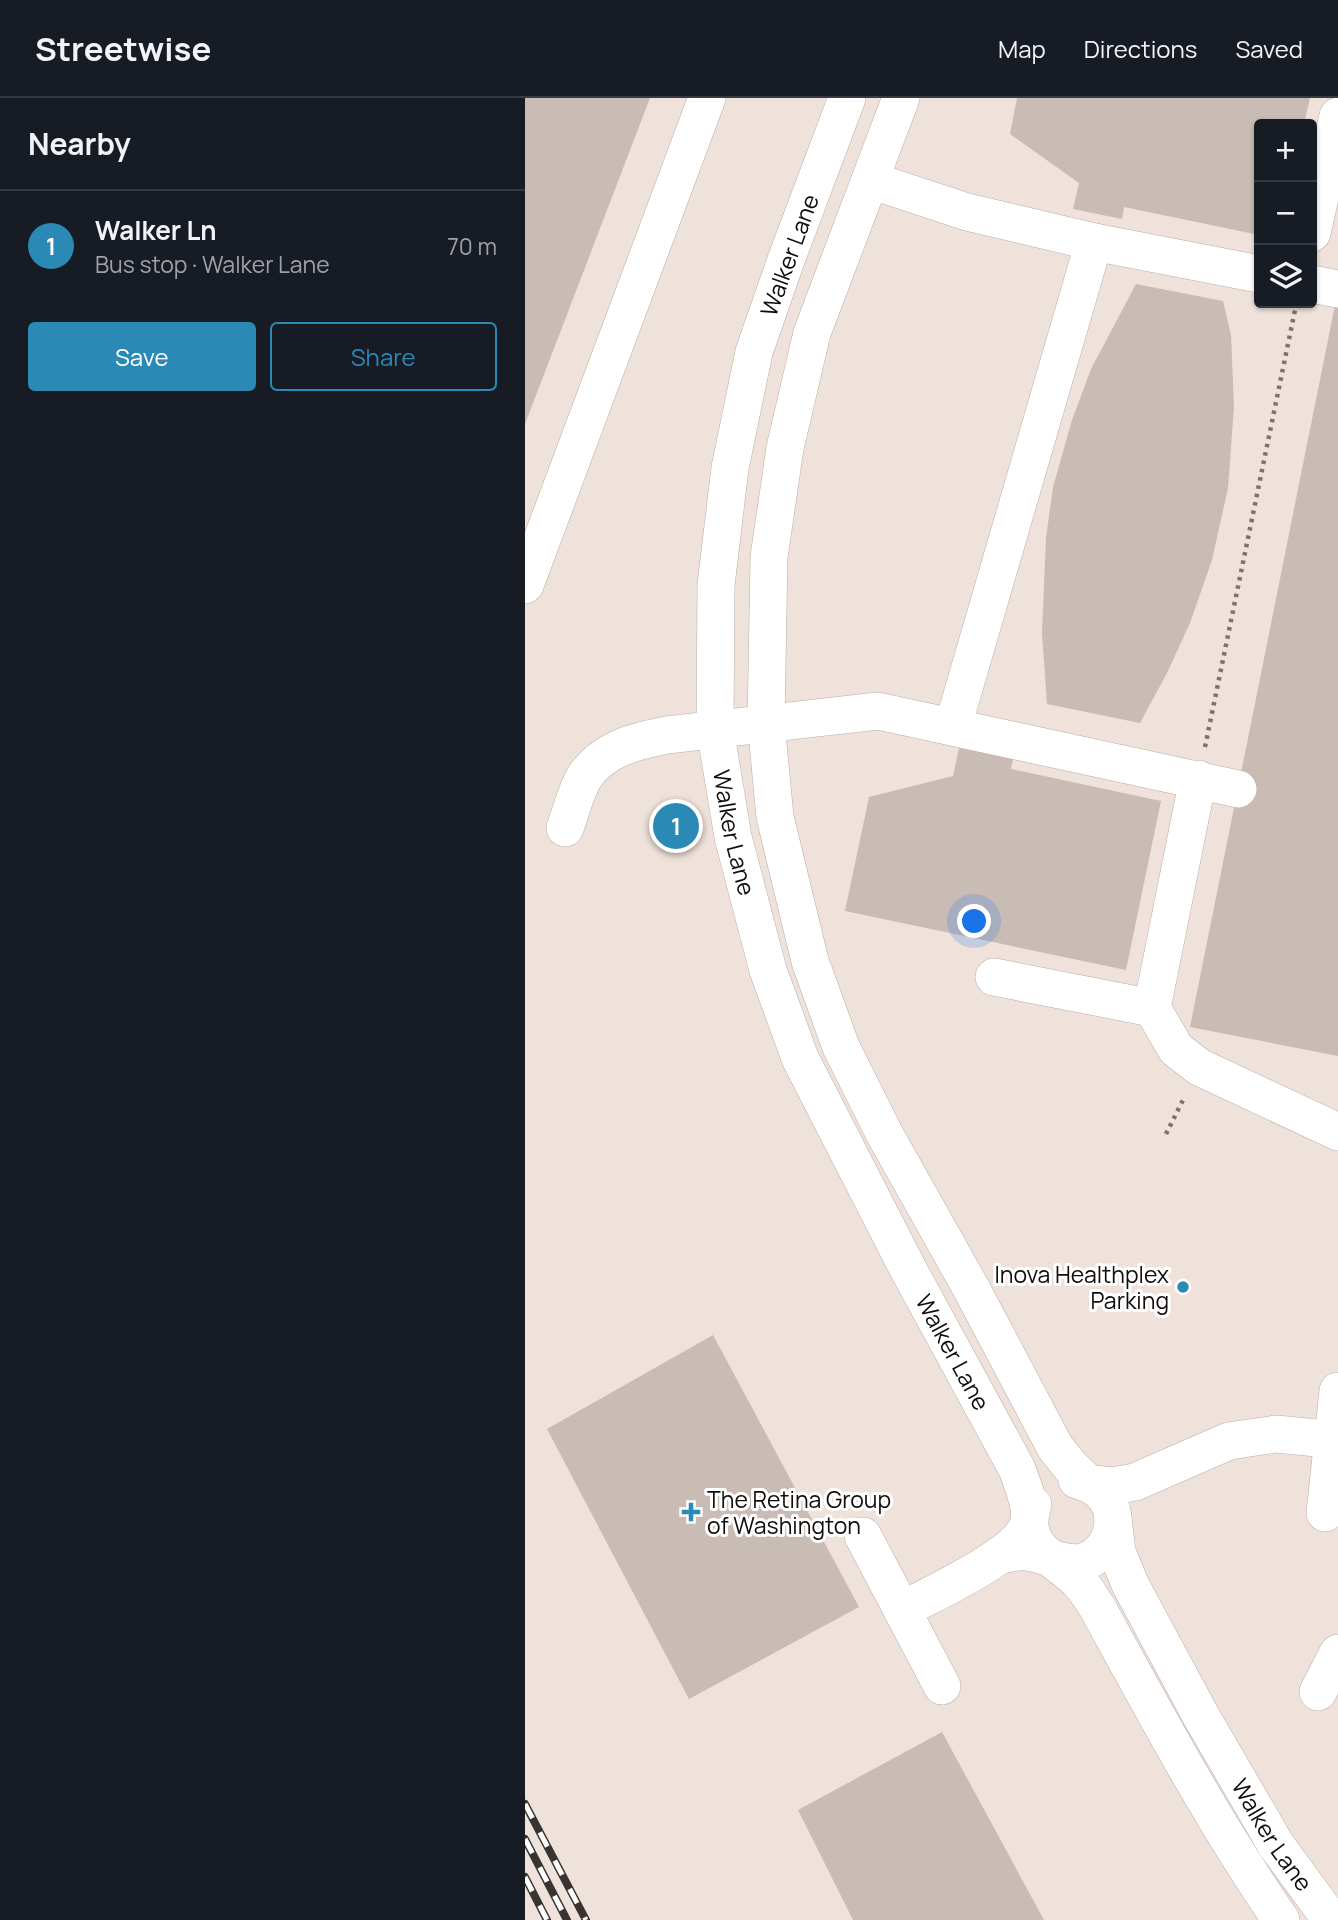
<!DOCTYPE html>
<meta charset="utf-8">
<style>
body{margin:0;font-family:Manrope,sans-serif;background:#20242c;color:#f1f3f6}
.controls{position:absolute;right:21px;top:21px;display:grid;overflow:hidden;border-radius:7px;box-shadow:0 2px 5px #0004}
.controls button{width:63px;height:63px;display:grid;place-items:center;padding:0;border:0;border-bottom:2px solid #363941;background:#171b24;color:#f1f3f6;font:35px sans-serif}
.you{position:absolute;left:450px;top:824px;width:24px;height:24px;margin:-18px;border:5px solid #fff;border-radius:50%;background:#1a73e8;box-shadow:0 0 0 10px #1a73e833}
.badge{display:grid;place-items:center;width:46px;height:46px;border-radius:50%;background:#2b89b5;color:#fff;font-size:23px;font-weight:700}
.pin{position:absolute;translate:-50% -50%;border:4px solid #fff;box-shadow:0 2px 7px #0006}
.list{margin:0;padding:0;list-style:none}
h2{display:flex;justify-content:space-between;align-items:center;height:91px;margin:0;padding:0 28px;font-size:30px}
h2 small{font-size:23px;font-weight:400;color:#9ea1a6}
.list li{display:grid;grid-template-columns:46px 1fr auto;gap:21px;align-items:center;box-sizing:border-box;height:112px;padding:0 28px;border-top:2px solid #363941}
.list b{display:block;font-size:26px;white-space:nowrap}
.list p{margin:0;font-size:23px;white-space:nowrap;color:#9ea1a6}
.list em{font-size:23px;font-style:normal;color:#9ea1a6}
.actions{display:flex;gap:14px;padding:21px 28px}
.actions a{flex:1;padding:16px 0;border:2px solid #2b89b5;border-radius:7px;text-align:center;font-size:24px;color:#2b89b5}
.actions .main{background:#2b89b5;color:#fff}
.icon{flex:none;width:38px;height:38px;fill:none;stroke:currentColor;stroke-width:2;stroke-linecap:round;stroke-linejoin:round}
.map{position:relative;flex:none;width:813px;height:1822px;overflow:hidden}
header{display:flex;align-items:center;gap:42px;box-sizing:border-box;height:98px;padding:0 35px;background:#171b24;border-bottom:2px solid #363941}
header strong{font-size:33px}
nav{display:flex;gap:38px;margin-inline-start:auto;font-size:24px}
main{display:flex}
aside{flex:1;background:#171b24}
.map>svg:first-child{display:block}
.building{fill:#c9bcb5}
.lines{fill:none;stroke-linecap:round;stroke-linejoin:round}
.minor-casing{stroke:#baada5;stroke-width:38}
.path{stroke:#7b736d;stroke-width:4.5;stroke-dasharray:3.5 5;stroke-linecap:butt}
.minor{stroke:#fff;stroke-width:37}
.rail-casing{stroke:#3a3430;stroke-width:8}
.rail{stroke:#fff;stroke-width:5;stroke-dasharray:16;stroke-linecap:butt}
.poi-dot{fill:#2b89b5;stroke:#fff;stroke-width:2.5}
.labels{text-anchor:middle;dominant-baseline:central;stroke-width:6;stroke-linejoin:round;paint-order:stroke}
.street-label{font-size:23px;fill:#100c09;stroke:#fff}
.poi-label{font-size:23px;fill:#100c09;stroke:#fff;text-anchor:end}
</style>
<header>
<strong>Streetwise</strong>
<nav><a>Map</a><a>Directions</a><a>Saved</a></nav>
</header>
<main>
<aside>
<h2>Nearby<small></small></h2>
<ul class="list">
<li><span class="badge">1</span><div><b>Walker Ln</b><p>Bus stop · Walker Lane</p></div><em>70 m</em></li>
</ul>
<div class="actions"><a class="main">Save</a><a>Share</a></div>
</aside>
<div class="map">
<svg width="813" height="1822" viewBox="0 0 813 1822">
<rect width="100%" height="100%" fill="#efe2da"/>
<g class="building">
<path d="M0,0h125l-125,326z"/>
<path d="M492,0h293l-6,26h-45v111l-135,-28 -2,12 -49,-10 6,-26 -69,-49z"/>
<path d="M611,186l87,17 8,34 3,72 -6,81 -16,72 -22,63 -23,50 -27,50 -93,-19 -5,-71 4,-95 7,-51 19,-67 19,-51z"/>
<path d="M812,197h1v761l-148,-29z"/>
<path d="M434,650l54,11 -2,10 150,32 -35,169 -281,-59 24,-114 84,-21z"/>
<path d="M188,1237l146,272 -170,92 -142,-270z"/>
<path d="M417,1634l102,188h-191l-55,-110z"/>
</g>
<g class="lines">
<g class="minor-casing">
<g id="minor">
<path id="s1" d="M322,0l-61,162 -32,92 -24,116 -14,117 -1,144 18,108 35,133 32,88 107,209 110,202c5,15 15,36 12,52 -6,33 -98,73 -127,89"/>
<path d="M376,0l-89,235 -27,115 -16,109 -3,166 9,94 35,144 31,86 43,86 87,155 84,159 15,19 18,17 25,3 22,-4 94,-41 47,-7 62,6"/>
<path d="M345,82l97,32 127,30 165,32"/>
<path d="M787,135l26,-117"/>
<path d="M787,186l26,5"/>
<path d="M0,487l182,-487"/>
<path d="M428,628l141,-484"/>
<path d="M673,681l-46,229 24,41 23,18 139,65"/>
<path d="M40,730c6,-16 11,-38 20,-52 20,-28 51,-35 82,-41l211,-24 360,78"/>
<path d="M469,879l158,31"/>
<path d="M508,1407c-14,41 20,52 44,75 8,7 14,18 20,27 58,106 115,213 184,313"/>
<path d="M800,1415l13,-122"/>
<path id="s2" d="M588,1420l4,34 13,32 71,132 75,129 55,75"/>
<path d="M338,1438l79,150"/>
<path d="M480,1456c7,-1 15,-3 22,-2 31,5 57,26 80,-9 5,-9 7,-21 5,-32 -5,-17 -18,-27 -35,-31"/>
<path d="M793,1594l20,-39"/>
</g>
</g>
<g class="path">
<path d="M680,649l90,-437"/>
<path d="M641,1036l19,-38"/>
</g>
<use href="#minor" class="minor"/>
<g class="rail-casing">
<g id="rail">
<path d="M0,1706l61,116"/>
<path d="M0,1741l42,81"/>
<path d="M0,1779l22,43"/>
</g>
</g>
<use href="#rail" class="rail"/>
</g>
<g class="poi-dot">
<circle cx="658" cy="1189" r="7"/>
<path d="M162.5 1403.5h7v7h7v7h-7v7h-7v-7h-7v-7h7z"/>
</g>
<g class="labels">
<g class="street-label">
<text transform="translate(264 157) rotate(-70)">Walker Lane</text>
<text stroke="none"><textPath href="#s1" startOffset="756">Walker Lane</textPath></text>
<text stroke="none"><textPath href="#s1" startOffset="1323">Walker Lane</textPath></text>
<text stroke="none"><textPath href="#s2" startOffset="357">Walker Lane</textPath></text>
</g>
<g class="poi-label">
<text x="644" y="1176">Inova Healthplex<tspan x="644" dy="26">Parking</tspan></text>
<text x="182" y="1401" text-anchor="start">The Retina Group<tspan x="182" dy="26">of Washington</tspan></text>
</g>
</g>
</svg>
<div class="controls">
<button>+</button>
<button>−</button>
<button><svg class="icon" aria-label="layers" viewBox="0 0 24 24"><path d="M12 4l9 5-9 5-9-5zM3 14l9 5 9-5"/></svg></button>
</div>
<div class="you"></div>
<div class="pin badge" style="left:151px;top:728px">1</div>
</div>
</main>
